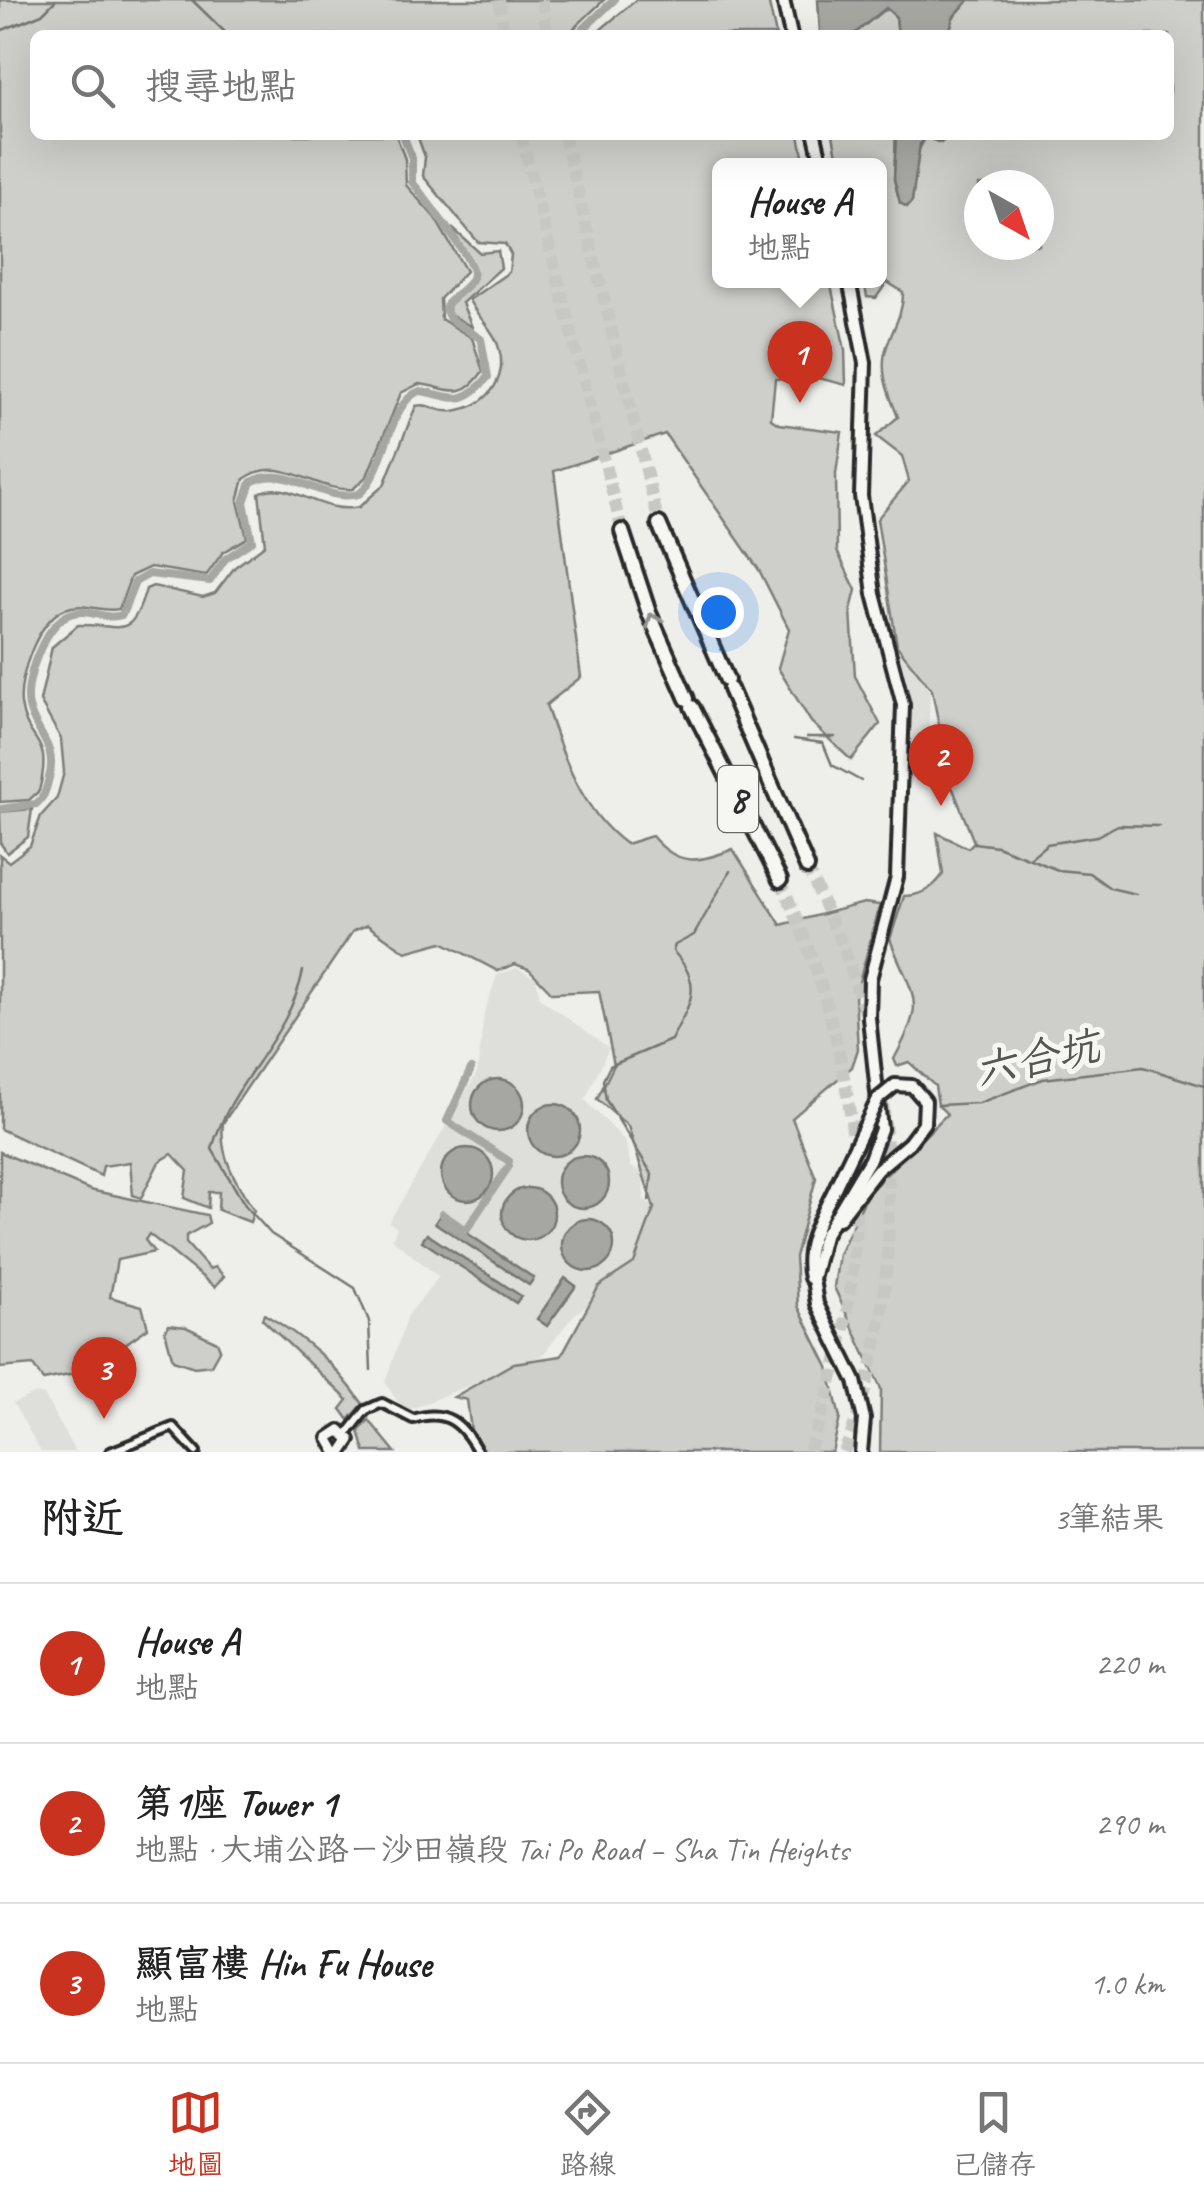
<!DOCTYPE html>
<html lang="zh-TW">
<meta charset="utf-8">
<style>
body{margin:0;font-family:Caveat,"LXGW WenKai TC",sans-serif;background:#f2f2f2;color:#222}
.compass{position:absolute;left:964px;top:170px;width:90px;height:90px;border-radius:50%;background:#fff;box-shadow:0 10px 40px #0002;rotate:140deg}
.you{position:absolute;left:718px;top:612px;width:35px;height:35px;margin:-25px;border:8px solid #fff;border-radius:50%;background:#1a73e8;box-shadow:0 0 0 15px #1a73e833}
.badge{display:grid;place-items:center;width:65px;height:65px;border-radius:50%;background:#c8321e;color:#fff;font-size:32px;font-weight:700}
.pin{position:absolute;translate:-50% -82px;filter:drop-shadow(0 2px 5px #0008)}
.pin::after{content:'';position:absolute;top:52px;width:35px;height:30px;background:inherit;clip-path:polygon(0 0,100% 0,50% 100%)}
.popup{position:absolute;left:712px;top:158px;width:175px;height:130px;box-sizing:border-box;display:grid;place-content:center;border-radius:15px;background:#fff;filter:drop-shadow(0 2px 8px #0005);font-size:32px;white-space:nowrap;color:#767676}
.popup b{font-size:38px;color:#222}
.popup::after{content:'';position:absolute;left:50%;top:100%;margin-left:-20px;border:20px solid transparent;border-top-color:#fff}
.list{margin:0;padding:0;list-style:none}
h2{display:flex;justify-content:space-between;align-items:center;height:130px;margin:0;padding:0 40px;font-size:42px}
h2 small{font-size:32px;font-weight:400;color:#767676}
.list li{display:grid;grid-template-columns:65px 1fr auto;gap:30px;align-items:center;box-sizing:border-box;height:160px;padding:0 40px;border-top:2px solid #e0e0e0}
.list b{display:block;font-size:38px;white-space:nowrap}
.list p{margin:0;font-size:32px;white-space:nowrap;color:#767676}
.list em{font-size:32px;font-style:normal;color:#767676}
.icon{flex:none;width:55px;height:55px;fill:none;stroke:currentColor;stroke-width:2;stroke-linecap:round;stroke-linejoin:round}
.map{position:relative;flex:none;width:1204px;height:1452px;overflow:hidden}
.search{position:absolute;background:#fff;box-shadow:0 10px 40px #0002;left:30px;right:30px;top:30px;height:110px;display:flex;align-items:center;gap:25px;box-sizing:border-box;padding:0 35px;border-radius:15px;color:#767676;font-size:38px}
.sheet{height:610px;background:#fff}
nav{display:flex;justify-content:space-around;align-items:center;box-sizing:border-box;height:140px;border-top:2px solid #e0e0e0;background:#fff;font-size:28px;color:#767676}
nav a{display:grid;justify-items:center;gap:5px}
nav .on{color:#c8321e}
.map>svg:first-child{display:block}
.built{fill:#dededb}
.green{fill:#cececa;stroke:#7c7c7a;stroke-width:2.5;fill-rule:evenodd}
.water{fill:#a6a6a3;stroke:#757573;stroke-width:2.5}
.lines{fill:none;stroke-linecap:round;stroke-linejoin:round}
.stream{stroke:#757573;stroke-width:2.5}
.canal{stroke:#a6a6a3;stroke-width:8}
.highway-tunnel{stroke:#c7c7c4;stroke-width:12;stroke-dasharray:12 6;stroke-linecap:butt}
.street-casing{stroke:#2b2b2b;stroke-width:14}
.secondary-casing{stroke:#2b2b2b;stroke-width:16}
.primary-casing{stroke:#2b2b2b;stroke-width:18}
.highway-casing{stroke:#2b2b2b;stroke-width:20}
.street{stroke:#f6f6f2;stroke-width:6}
.secondary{stroke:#f6f6f2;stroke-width:9}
.primary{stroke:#f6f6f2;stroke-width:10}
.highway{stroke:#f6f6f2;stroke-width:12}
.primary-bridge-casing{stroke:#2b2b2b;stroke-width:18;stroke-linecap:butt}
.primary-bridge{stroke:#f6f6f2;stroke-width:10}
.oneway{stroke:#90908e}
.labels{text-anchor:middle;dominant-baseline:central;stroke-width:10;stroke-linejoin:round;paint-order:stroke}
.shield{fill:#f6f6f2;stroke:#686867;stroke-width:2.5}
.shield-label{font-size:38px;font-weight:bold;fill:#2b2b2b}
.water-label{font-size:42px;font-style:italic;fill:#565655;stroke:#f6f6f2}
</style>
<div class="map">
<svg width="1204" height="1452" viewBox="0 0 1204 1452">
<rect width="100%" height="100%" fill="#eeeeea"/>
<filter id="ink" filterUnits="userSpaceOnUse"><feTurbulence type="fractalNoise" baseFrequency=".01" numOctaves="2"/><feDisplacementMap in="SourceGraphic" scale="20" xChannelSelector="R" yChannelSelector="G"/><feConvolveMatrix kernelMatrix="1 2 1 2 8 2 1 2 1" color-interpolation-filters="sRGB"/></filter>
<g filter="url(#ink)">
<g class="built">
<path d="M903,648l33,23 -15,8 9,11 -2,50 -21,54 2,-76 -14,-69 4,4z"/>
<path d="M517,968l19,10 4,20 69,50 -24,52 40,41 6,26 12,5 1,29 17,9 -26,57 -62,49 -30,39 -139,57 -19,-30 23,-67 31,-38 -47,-38 5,-11 -8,-6 88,-149 7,-59 13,-39z"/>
<path d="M36,1393l8,2 31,57h-34l-28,-49z"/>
</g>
<g class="green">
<path d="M0,0h604l-35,33 -11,2h-523v100h361l9,24 1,26 29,33 31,53 -26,28 1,20 31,19 11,33c-21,32 -36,16 -64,13l-18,9 -34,83 -14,13c-39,4 -70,-37 -109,-10l-6,22 9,37 -24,14 -17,24 -56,-9 -19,9 -12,33c-19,4 -35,-8 -54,0 -27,11 -47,67 -44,95 6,42 33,30 18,87l-10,9 -29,2z"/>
<path d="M636,0h132l8,35h-182z"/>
<path d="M969,0h235v1452h-324l1,-63 -47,-102 5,-33 29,-61 79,-79 -9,-9 -3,-19 -26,-24 -12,4 -3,-7c34,-62 19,-59 -4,-120l14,-43c16,0 30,-8 39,-22l-6,-41 31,15 6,-6 -21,-53 -23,-20 10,-38 -8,-41 -35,-44 -20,-127 32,-38 -7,-25 -26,-20 22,-19c-9,-23 -20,-46 -11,-71 6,-17 17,-35 16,-54l-16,-10 -11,16 -9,-1 -3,-16 16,-1v-115h-41l-6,-30h63l-2,44 6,24 7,4 5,-6 5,-48 9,-16 12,5 11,-7h220v-100h-220l4,-17zM979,185h60v60h-60z"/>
<path d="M889,9l7,8 2,18h-45l22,-21z"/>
<path d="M417,135h382l6,30h-85v115l110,1 15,69 1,35 -40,-10 -31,4 -4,40 8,5 63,8 -6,42 1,77 19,39 -5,20 4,66 25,48 -29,36 -40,-38 -33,-54 11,-39 -30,-59 -94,-136 -111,37 27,206 -35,28c16,50 36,107 80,139l26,-8c26,31 47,27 81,13l48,76 83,-22 16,2 -25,92 3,52 -6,18 -60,51 24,60 -21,79 3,49 30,61 12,51 -8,34h-348l-13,-22 -4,-30 -13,-3 60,-34 47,-7 38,-70 35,-23 20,-55 -26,-82 -31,-27 17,-34 -15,-74 -47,2 -23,-24 -14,-5 -17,7 -56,-29 -36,10 -39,-27 -14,6 -130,192c-4,34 13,59 31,87l-4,12 -32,-12 1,-18h-10l-1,16 -24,-10 4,-27 -16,-17 -13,8 -18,36 -8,-3 -3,-33 -27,4 -2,10 -101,-47v-274l9,7 21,-16 11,-30 16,-18 7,-26 -3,-33 -21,-38 12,-54 26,-22c43,-1 53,17 68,-36l7,-3 50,11 12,-4 20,-26 30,-22 -6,-52c29,-16 61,23 100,14l25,-22 32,-79c12,-4 22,7 37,5 38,-5 59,-37 42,-73 -8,-15 -19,-23 -26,-38l40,-28 2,-17 -6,-11 -27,-2 -55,-66 2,-19z"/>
<path d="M452,228l28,25 18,-2 3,17 -39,35 10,24 -23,-13v-12l24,-20 3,-9z"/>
<path d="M32,809l-4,28 -21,16 -6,-9 -1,-32z"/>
<path d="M0,1152l90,38 117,25 2,8 -23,13v7l23,26 6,-2 9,9 -9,11 -66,-53 -4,6 9,12 -37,8 -7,37 32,9 6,22 -63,44 -42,8 -10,-15 -33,3z"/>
<path d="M264,1314c42,24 71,50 99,90l-14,16 -8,-11 7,-9 -86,-81z"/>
<path d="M169,1325l17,2 31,15 3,7 -9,16 -17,2 -21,-7 -8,-29z"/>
<path d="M369,1420l26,32h-30l-6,-21z"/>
</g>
<g class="water">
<path d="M818,0h151l-16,17 -4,18h-51l-2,-18 -10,-9 -33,27h-33z"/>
<path d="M896,135h53l-8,8 -14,-6 -7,7 -8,57 -5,6 -7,-4 -6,-24z"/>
<circle cx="498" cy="1105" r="26"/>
<circle cx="554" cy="1130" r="26"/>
<circle cx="467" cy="1174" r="26"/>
<circle cx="583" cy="1182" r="26"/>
<circle cx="528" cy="1214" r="26"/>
<path d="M440,1215l94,63 -5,7 -94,-62z"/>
<circle cx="588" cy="1245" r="26"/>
<path d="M427,1234l94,62 -5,7 -94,-62z"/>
<path d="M565,1278l11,8 -29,40 -10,-7z"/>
</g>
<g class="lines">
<g class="stream">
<path d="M192,0l36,35"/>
<path d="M0,31l42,-17 14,-14"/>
<path d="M807,737h28"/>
<path d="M794,739l29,4 9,22 29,16"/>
<path d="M974,843l23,3 61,24 31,3 21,15 26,6"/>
<path d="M1031,857l16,-13 50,-8 21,-11 41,1"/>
<path d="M303,971c-14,68 -73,112 -91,178l33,56 26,29 84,54 14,33 2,49"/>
<path d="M938,1105l41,-2 64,-24 100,-12 61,19"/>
<path d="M649,1201l3,-27 -46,-74 -3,-20 7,-14 61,-26c19,-37 34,-54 2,-89l2,-6 19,-10 36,-64"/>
</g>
<g class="canal">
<path d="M577,35l37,-35"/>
<path d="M0,809l36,-5c9,-7 10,-15 13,-26 9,-33 -13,-43 -20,-71 -6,-25 15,-83 41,-93 18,-7 34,7 52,1l13,-33 14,-8 61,7 15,-22 27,-18 -8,-39 7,-20c39,-20 69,22 108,12 28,-23 29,-93 61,-103 31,4 40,19 68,-14l-7,-38 -31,-20 -5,-10c4,-14 28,-21 28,-36 0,-13 -51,-79 -61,-91v-24l-9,-23"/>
<path d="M471,1069l-24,52 62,40"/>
<path d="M442,1214l24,16 43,-64"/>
</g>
<g class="highway-tunnel">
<path d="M499,0l5,35"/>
<path d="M542,0l5,35"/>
<path d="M521,135l101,396"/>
<path d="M564,135l95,389"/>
<path d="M807,867l37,82 24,74"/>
<path d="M780,880c86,188 104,376 28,572"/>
<path d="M844,1452c47,-115 53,-244 37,-366"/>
</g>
<g class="street-casing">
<g id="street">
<path d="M347,1434l19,-24 16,-7 31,16c33,-11 49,4 65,33"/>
<path d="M110,1452l63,-25 23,25"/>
</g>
</g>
<g class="secondary-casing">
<path id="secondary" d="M336,1452l-8,-14 12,-8 10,10 -8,12"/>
</g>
<g class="primary-casing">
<g id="primary">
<path d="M783,0l8,35"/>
<path d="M815,135l7,30"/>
<path d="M849,280l16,83 -4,133 13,98 29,111 -6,172 -27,102 -1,39 12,111 -11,30 -46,77 -11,43 4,25 38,77 9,38 -3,33"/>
<path d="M839,1219l38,-49 32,-27"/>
<path d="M810,1278c-8,-33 12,-62 26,-92"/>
</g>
</g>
<g class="highway-casing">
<g id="highway">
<path d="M659,524l68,156"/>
<path d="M622,531l27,82 38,86"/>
<path d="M730,689l77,178"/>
<path d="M692,707l88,173"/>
</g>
</g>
<use href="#street" class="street"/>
<use href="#secondary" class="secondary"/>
<use href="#primary" class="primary"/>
<use href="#highway" class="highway"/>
<g class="primary-bridge-casing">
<path id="primary-bridge" d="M836,1186l42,-87 17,-14 17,1 13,15 -1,22 -15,20"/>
</g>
<use href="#primary-bridge" class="primary-bridge"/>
</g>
<defs><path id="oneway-chevron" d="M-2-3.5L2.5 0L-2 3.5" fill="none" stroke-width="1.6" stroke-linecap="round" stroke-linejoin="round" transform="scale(2.5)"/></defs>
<use class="oneway" href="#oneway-chevron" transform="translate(653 620) rotate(-113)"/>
</g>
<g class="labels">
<rect class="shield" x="718" y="766" width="40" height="66" rx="8"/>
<g class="shield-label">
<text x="738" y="799">8</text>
</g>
<g class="water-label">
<text transform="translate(1037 1059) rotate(-12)">六合坑</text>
</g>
</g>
</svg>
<svg class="compass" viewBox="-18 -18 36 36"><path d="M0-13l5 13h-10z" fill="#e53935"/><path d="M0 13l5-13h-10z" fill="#767676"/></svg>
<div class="you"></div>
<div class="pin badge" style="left:800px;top:403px">1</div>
<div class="popup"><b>House A</b>地點</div>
<div class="pin badge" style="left:941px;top:806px">2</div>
<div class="pin badge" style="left:104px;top:1419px">3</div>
<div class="search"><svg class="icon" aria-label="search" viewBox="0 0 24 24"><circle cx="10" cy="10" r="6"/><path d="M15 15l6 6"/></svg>搜尋地點</div>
</div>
<section class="sheet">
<h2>附近<small>3筆結果</small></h2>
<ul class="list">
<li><span class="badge">1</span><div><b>House A</b><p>地點</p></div><em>220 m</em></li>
<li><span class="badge">2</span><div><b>第1座 Tower 1</b><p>地點 · 大埔公路－沙田嶺段 Tai Po Road – Sha Tin Heights</p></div><em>290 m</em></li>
<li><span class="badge">3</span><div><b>顯富樓 Hin Fu House</b><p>地點</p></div><em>1.0 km</em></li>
</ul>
</section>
<nav>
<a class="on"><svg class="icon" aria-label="map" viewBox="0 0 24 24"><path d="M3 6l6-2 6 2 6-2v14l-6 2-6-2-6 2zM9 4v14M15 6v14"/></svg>地圖</a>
<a><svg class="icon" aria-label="directions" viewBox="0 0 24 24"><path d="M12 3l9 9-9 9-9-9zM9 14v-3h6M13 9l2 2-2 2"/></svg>路線</a>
<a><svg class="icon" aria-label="saved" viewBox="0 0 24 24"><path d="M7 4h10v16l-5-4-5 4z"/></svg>已儲存</a>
</nav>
